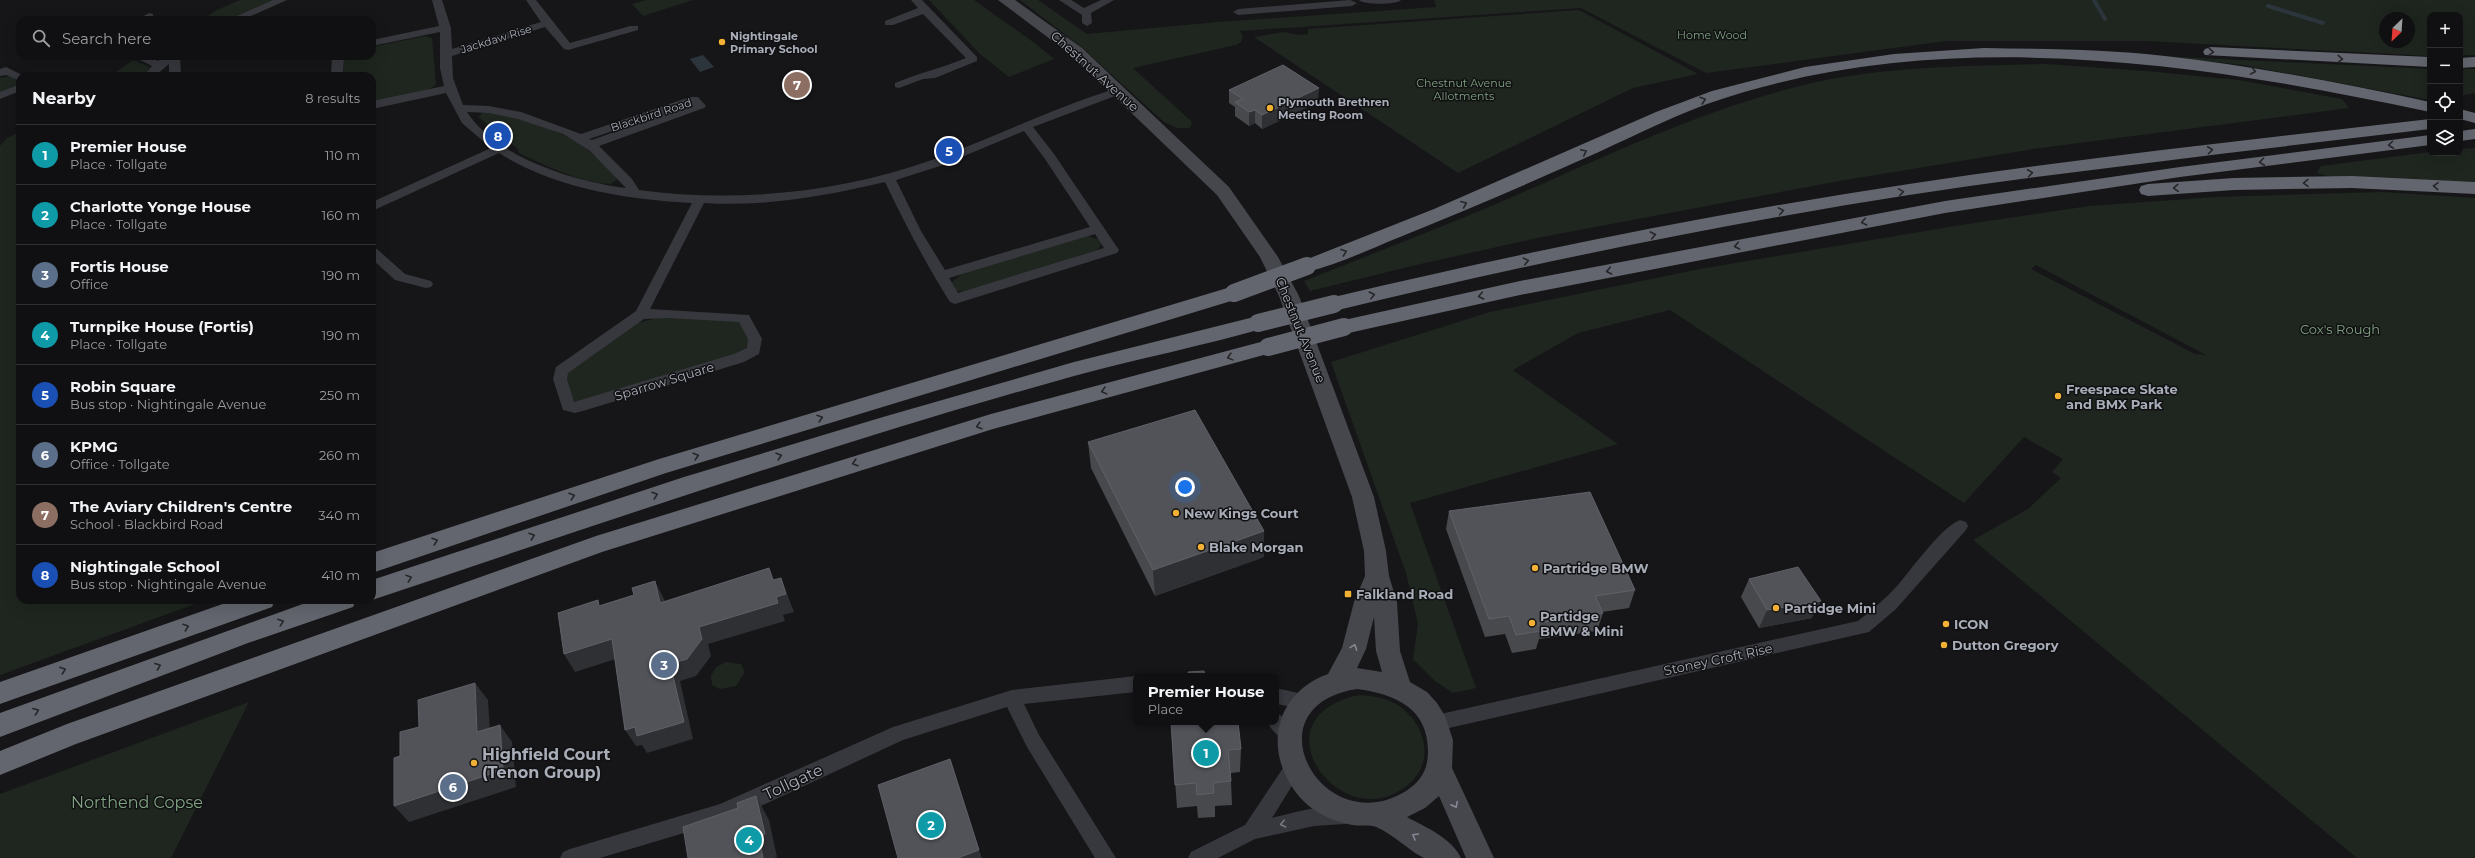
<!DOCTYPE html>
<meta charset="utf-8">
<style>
body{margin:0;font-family:Montserrat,sans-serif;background:#1e1e20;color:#f1f3f6}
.controls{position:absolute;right:12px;top:12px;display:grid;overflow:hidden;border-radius:8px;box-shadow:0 4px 16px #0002}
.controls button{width:36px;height:36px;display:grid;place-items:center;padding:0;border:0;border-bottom:1px solid #303032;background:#101012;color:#f1f3f6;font:20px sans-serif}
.compass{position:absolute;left:2379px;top:12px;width:36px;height:36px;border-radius:50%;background:#101012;box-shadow:0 4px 16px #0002;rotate:205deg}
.you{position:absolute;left:1185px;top:487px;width:14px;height:14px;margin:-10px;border:3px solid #fff;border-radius:50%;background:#1a73e8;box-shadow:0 0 0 6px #1a73e833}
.badge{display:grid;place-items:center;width:26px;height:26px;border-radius:50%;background:#7c3aed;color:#fff;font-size:13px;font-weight:700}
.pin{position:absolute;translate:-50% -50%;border:2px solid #fff;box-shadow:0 1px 4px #0006}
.popup{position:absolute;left:1133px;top:673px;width:146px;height:52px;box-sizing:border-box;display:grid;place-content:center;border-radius:8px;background:#101012;filter:drop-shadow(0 1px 3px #0005);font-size:13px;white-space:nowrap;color:#9c9d9f}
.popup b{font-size:15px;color:#f1f3f6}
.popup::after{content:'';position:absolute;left:50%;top:100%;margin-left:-8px;border:8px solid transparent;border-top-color:#101012}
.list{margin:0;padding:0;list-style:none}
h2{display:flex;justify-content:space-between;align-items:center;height:52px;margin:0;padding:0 16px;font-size:17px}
h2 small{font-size:13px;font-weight:400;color:#9c9d9f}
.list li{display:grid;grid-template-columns:26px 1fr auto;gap:12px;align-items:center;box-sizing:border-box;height:60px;padding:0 16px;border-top:1px solid #303032}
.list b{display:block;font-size:15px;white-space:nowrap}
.list p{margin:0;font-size:13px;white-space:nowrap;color:#9c9d9f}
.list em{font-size:13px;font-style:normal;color:#9c9d9f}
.icon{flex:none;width:22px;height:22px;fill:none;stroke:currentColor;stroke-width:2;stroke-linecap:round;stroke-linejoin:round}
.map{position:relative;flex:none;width:2475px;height:858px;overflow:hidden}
.search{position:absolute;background:#101012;box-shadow:0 4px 16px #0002;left:16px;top:16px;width:360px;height:44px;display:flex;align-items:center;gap:10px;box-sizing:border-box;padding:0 14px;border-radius:12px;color:#9c9d9f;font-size:15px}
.panel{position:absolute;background:#101012;box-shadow:0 4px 16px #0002;left:16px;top:72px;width:360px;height:532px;border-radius:12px}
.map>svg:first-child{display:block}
.green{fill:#1e261f;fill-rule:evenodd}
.water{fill:#2c353c}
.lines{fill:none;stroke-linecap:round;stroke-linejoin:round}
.stream{stroke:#2c353c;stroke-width:4}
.street{fill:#37383d;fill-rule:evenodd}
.secondary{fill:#45474d;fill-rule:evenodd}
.highway{fill:#63666e;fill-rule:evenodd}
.highway-bridge{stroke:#63666e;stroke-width:18}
.wall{fill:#47494d}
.shaded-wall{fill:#2f3033}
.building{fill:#525359;stroke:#5f6168}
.oneway{stroke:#26262a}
.oneway2{stroke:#858993}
.oneway3{stroke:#757881}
.poi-dot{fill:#f2b134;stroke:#111113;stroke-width:1.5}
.labels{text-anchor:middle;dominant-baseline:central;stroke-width:3;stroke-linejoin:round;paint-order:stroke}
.far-park-label{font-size:11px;fill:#7fa381;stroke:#111113}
.far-poi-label{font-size:11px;font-weight:bold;fill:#a8adb8;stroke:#111113;text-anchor:start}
.far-street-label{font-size:11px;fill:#a8adb8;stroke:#111113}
.street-label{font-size:13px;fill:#a8adb8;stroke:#111113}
.park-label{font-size:13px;fill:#7fa381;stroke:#111113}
.poi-label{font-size:13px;font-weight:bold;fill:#a8adb8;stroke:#111113;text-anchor:start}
.near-poi-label{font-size:16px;font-weight:bold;fill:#a8adb8;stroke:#111113;text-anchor:start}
.near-street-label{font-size:16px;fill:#a8adb8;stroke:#111113}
.near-park-label{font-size:16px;fill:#7fa381;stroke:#111113}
</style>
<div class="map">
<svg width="2475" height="858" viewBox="0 0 2475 858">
<rect width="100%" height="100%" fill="#161618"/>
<g class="green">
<path d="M240,0h39l-49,20h-29l16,-10z"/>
<path d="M646,0h47l-50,16 -11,-12z"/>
<path d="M929,0h45l62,44 18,15 -45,18 -29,-23z"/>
<path d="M1020,0h18l49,34 132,-12 217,-15 -2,-7h1041v55h-15v-40h-30v41l-285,-15h-199l-240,32 -125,-65 -341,23 3,6 -2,5 -5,3 -103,23 59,54 -2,6h-13l-13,-6 -84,-76zM2385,18h24v24h-24z"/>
<path d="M1579,10l119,64 -65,14 -175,85 -204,-136 29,-5 16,3 9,-1v-5z"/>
<path d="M425,36l7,2 4,47 -11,6 -53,11v-26h-28v-20h28v-9z"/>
<path d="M2158,56l272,13v31l-187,-35z"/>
<path d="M133,60l17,7 -7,9h-32z"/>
<path d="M2046,64l100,7 93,9 103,19 7,9 -309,40 -195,32 -303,57 -126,28 -106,26 -6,-10c72,-29 144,-56 215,-87 96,-42 190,-87 293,-111 76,-17 157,-17 234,-19z"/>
<path d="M2460,69h15v24l-15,3z"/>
<path d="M11,76l7,5v3l-18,9v-15z"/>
<path d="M484,112c43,6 91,21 122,54 4,4 10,8 11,14l-7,4c-31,-2 -64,-18 -91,-31l-1,-4 -40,-32z"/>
<path d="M20,132v468h186l-206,75v-529l7,-8z"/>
<path d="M2475,148v34l-144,-5 -14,-4 4,-7 109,-14 30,1v-4z"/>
<path d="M2382,192l93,6v660h-118l-384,-318 55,-31 33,-31 -9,-6 11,-13 -39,-22 -60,66 -294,-193 -92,23 -65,37 105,74 -208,59 66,185 -23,5 -18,-12 -22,-22 5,-35 -12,-51 -75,-211 159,-50 210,-43 261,-44 128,-19 126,-9zM2036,265l170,90 -11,-1 -164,-85z"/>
<path d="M1088,236l12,4 1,5 -4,5 -131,42 -10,-1 -5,-8 11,-9z"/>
<path d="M663,316l74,5 6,3 8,19 -6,10 -168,50 -5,-3 -6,-26 72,-51z"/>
<path d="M726,662l15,2 4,8 -9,14 -16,3 -8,-4 -1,-9 5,-9z"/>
<path d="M1359,695c12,1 24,2 35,8 30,16 43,57 15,81 -66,57 -158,-66 -50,-89z"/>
<path d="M249,702l-78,156h-171v-64z"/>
</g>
<path class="water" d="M703,55l11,12 -14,5 -10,-13z"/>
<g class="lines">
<g class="stream">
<path d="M2094,0l11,19"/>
<path d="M2268,6l55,17"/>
</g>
<g class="street">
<path d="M273,0h14l-45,20h-14z"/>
<path d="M432,0h10l9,28 1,21 89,-27 -15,-22h10l34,43 60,-17h8v4l-70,20 -4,-1 -19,-22 -93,29 1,22 10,27 26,1 32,6 60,22 109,-37h8l8,9 -2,2 -105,38 33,33 7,11c98,13 199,3 293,-30 62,-22 120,-52 183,-71h8v4l-90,34 21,27 65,96 -2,3 -162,51 -5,-2c-24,-38 -45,-78 -65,-120 -59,14 -120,25 -181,21l-54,106 99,6 13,24 -3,15 -15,8 -158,48 -11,3 -12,-3 -10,-31 3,-12 80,-56 56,-108c-66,-4 -136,-14 -193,-50l-127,58v-9l119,-54 -29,-25 -16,-30 -74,16v-8l72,-15 -4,-18v-36l-68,14v-6l67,-14zM692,104l-100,36 -3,-1zM467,112l22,1 29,6 45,15 27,17 36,37c-52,-7 -129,-30 -159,-76zM1024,131l21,28 45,68 -145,43 -24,-39 -25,-51 44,-14zM1095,234l9,14 -146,45 -9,-15zM668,318l71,4 9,17 -1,9 -13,6 -160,48 -7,-23 1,-6 76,-54z"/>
<path d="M911,0h11l55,57v4l-42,17 -12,1 -24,9 -4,-1v-4c24,-10 47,-15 71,-25l-43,-44 -30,11h-8v-4l33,-13z"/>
<path d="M1059,0h12l13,8 17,-8h13l-23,13 1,10 -5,3 -5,-3v-8z"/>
<path d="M1350,0l7,3 -5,3 -114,9 -5,-3 5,-3z"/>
<path d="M1359,0h42c-4,5 -38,5 -42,0z"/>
<path d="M149,13l4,1v4l-17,2z"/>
<path d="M132,56h16l10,5 7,-5h15l1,20h-12v-12l-14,12h-12l9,-10z"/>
<path d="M332,56h12l-1,20h-12z"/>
<path d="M6,67l18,9h-4v5l-14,-6 -6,1v-7z"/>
<path d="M20,84v7l-20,8v-7z"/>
<path d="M372,248l5,1 28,25 26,7 2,3 -2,3 -5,1 -31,-8 -23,-21z"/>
<path d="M1960,520l6,2 2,4 -2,4 -70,79 -27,23 -433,99 -6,-2 -3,-6 3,-6 6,-2 422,-94c14,-11 27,-22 39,-35 14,-16 45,-60 63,-66z"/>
<path d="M1136,676v16l-112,12 15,31 77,123h-21l-68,-111 -20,-40 -104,33 -142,66 -40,16 -121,36h-40l3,-6 7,-3 150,-45 173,-77 119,-37z"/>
<path d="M1276,688l35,8 3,5 -3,5 -6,3 -29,-5z"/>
<path d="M1276,713c9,4 18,12 22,21l-3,6 -6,2c-9,-3 -17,-11 -22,-20h9z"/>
<path d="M1294,760l7,2 2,6 -31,50c22,-5 58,-17 80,-9l2,6 -2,6 -7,3 -31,2 -59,13 -37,19h-30l3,-6 54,-27 42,-63z"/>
</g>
<path class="secondary" d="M998,0h17l67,48 147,139 49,70 21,39 75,201 12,54 3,25 8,26 3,49 10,31 17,10 10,11 8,13 8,24 -1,28 42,90h-28l-27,-62 -14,12 -18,9c18,10 45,21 54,41 -10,0 -28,0 -37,0 -15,-7 -34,-27 -51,-32 -7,-1 -15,0 -21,-1 -14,-3 -28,-8 -39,-16 -13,-9 -22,-22 -28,-35 -19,-42 0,-85 43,-100l14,-26 12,-46 11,-26 -1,-25 -12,-54 -73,-201 -19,-39 -43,-62 -147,-141zM1374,617l2,34 6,21 -25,-4 9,-19zM1357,689c38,5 71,19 71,62 0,19 -7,30 -22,40 -84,52 -159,-85 -49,-102z"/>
<g class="highway">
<path d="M2211,47l219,10v10l-225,-12 -2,-3 2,-3z"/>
<path d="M1984,48c60,1 121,1 181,8 89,10 177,27 265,46v10c-232,-50 -493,-89 -723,-8 -43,16 -83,37 -124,55 -60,27 -121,53 -183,78 -30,12 -61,27 -93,35l-7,-2 -3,-4 3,-4 134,-53 222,-97 56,-21 93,-24 89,-13z"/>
<path d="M2475,57v10l-15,1v-10z"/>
<path d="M2460,109l15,4v10l-15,-4z"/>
<path d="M2430,119v10c-174,21 -348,40 -521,66 -193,30 -385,70 -575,116l-7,-2 -3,-5 3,-5 7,-2c190,-45 382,-84 575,-113 173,-26 347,-45 521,-65z"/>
<path d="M2475,129v10l-15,2v-10z"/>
<path d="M2430,135v10l-250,32 -235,36 -425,82 -176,39 -7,-2 -3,-5 3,-5 7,-2 176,-39 425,-80 235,-34z"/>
<path d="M2352,176l123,6v12l-123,-6 -118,2 -86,6 -7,-2 -2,-4 2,-4 7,-2 86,-6z"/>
<path d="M1234,286l7,2 3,5 -3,5 -575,175 -294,100v-20l287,-94z"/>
<path d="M1258,316l7,2 3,5 -3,5c-63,18 -128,31 -191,48 -237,66 -469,146 -702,224v-20l312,-103 199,-60 191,-55z"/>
<path d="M1268,340l7,2 3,5 -3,5 -282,77 -391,123 -526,192 -76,31v-24l67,-27 529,-188 395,-122z"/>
<path d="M234,600h41l-3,7 -272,97v-22z"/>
<path d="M314,600h42l-3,7 -105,36 -248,94v-24z"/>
</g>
<g class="highway-bridge">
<path d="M1234,293l73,-27"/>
<path d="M1258,323l76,-19"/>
<path d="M1268,347l76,-20"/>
</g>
</g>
<g class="wall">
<path d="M1229,90l89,12 -56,27 -7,-6 -6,3 -14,-10v-9l-6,-4z"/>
<path d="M1088,442l176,89v26l-109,39 -64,-128z"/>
<path d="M1449,511l186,79 -6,18 -27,4 1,1 -6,18 -58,8 -3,10 -24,4 -7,-19 -20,3 -39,-108z"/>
<path d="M1749,579l63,39 -53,10 -18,-31z"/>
<path d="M1171,722l70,27 -1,23 -9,1v8l1,24 -17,1v11l-17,1 -1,-12 -20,2z"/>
</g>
<g class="shaded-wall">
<path d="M1319,88l-1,14 -56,27v-14z"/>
<path d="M1255,110v13l-6,3v-14z"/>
<path d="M1264,531v26l-109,39 -2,-26z"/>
<path d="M769,568l7,18 5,-8 13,34 -11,3 2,6 -77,23 3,12 -15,20 -16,5 13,58 -46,14 -5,-8 -6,1 -11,-16 45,-66 29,-37 77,-30 -3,-17z"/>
<path d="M655,581l9,18 5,21 -9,-17z"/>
<path d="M1821,601l-9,17 -53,10 8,-18z"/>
<path d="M612,639l10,18 -47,15 -11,-18z"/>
<path d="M475,683l13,17 3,49 -14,-17z"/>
<path d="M500,725l12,17 4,45 -107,35 -15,-16z"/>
<path d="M756,796l13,24 8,37 -3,1h-11l-4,-22z"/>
<path d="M979,850l3,8h-24z"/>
</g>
<g class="building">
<path d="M1283,65l36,23 -57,27 -7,-5 -6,2 -14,-10 8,-3 -14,-9z"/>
<path d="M1195,410l69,121 -111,39 -65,-128z"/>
<path d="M1590,492l45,98 -40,6 8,17 -65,10 3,8 -25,4 -7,-19 -20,3 -40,-108z"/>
<path d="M1798,567l23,34 -54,9 -18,-31z"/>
<path d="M769,568l4,12 8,-2 5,16 -10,3 2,6 -79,24 3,12 -15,20 -17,5 14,58 -47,14 -2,-9 -10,3 -13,-91 -48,15 -6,-41 40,-13 1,6 35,-11 -2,-7 23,-7 5,22z"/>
<path d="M1204,671l1,5h-16l-1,-4z"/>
<path d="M475,683l2,49 23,-7 3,45 -109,36v-48l6,-2v-24l19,-5 -1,-27z"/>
<path d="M1171,722h67l3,27 -13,1 3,31 -18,2 1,10 -17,2 -1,-12 -21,2z"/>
<path d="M950,759l29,91 -21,8h-60l-20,-73z"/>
<path d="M756,796l9,38 -6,2 4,22h-75l-5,-31 55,-19 -1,-5z"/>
</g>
<defs><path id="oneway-chevron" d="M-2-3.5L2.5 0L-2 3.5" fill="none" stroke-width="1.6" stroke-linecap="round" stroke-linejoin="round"/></defs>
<g class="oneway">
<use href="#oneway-chevron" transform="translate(2211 52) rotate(3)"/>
<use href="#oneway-chevron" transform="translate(2340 59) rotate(3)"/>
<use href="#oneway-chevron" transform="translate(2253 71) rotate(10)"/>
<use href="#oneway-chevron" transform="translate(1703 100) rotate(-19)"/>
<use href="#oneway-chevron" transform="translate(2391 145) rotate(173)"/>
<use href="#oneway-chevron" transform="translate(2210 150) rotate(-7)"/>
<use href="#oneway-chevron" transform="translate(1584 152) rotate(-25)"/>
<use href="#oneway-chevron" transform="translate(2262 162) rotate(173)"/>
<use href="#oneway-chevron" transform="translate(2030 173) rotate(-8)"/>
<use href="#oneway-chevron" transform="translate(2306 183) rotate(179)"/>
<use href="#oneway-chevron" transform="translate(2436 186) rotate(-177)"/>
<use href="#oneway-chevron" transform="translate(2176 188) rotate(176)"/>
<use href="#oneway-chevron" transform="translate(1901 192) rotate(-9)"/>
<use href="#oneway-chevron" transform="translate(1464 204) rotate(-23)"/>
<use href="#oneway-chevron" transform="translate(1781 211) rotate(-10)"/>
<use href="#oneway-chevron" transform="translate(1864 222) rotate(169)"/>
<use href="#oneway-chevron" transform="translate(1653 235) rotate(-11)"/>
<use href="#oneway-chevron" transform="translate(1737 246) rotate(169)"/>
<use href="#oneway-chevron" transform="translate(1344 252) rotate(-20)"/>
<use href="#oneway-chevron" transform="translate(1526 261) rotate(-12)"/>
<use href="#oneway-chevron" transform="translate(1609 271) rotate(169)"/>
<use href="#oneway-chevron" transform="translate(1372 295) rotate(-14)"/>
<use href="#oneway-chevron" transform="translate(1481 296) rotate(168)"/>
<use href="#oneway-chevron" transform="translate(1230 357) rotate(165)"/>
<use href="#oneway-chevron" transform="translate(1104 391) rotate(165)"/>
<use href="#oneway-chevron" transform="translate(820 418) rotate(-17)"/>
<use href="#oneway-chevron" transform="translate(979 426) rotate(163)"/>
<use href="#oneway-chevron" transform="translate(696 456) rotate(-17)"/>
<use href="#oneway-chevron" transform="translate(779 456) rotate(-17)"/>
<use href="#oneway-chevron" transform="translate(855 463) rotate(163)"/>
<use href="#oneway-chevron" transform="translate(655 495) rotate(-19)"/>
<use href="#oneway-chevron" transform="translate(572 496) rotate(-18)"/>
<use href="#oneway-chevron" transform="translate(532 536) rotate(-19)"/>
<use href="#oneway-chevron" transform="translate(435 541) rotate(-19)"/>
<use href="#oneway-chevron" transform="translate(409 578) rotate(-19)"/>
<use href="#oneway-chevron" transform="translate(281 622) rotate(-19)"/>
<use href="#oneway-chevron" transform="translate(186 627) rotate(-19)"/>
<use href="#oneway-chevron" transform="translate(158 666) rotate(-20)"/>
<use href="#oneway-chevron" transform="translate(63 670) rotate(-19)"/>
<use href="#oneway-chevron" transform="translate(36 711) rotate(-21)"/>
</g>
<g class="oneway2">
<use href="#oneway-chevron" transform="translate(1354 647) rotate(-70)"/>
<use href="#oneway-chevron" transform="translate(1455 805) rotate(63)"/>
<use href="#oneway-chevron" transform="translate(1415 836) rotate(-150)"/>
</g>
<use class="oneway3" href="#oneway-chevron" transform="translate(1283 824) rotate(167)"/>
<g class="poi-dot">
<circle cx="722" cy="42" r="4"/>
<circle cx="1270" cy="108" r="4"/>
<circle cx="2058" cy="396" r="4"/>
<circle cx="1176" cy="513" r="4"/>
<circle cx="1201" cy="547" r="4"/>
<circle cx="1535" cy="568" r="4"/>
<rect x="1344" y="590" width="8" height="8" rx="2"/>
<circle cx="1776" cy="608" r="4"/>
<circle cx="1532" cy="623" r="4"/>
<circle cx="1946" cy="624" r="4"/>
<circle cx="1944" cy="645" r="4"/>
<circle cx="474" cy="763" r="4"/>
</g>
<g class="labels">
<g class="far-park-label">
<text x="1712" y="35">Home Wood</text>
<text x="1464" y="83">Chestnut Avenue<tspan x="1464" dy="13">Allotments</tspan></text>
</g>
<g class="far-poi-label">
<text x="730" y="36">Nightingale<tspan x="730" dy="13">Primary School</tspan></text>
<text x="1278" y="102">Plymouth Brethren<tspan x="1278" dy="13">Meeting Room</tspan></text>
</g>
<g class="far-street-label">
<text transform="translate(496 39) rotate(-17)">Jackdaw Rise</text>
<text transform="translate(651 115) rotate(-18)">Blackbird Road</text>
</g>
<g class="street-label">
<text transform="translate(1095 71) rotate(42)">Chestnut Avenue</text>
<text transform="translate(1301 330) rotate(68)">Chestnut Avenue</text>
<text transform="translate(664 381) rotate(-17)">Sparrow Square</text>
<text transform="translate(1718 659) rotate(-12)">Stoney Croft Rise</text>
</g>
<g class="park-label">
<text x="2340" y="329">Cox's Rough</text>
</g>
<g class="poi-label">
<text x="2066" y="389">Freespace Skate<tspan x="2066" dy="15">and BMX Park</tspan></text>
<text x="1184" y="513">New Kings Court</text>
<text x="1209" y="547">Blake Morgan</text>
<text x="1543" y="568">Partridge BMW</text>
<text x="1356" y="594">Falkland Road</text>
<text x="1784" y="608">Partidge Mini</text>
<text x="1540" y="616">Partidge<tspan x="1540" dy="15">BMW &amp; Mini</tspan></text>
<text x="1954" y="624">ICON</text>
<text x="1952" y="645">Dutton Gregory</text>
</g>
<g class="near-poi-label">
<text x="482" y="754">Highfield Court<tspan x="482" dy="18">(Tenon Group)</tspan></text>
</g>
<g class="near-street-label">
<text transform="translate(793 782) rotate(-25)">Tollgate</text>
</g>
<g class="near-park-label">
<text x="137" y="802">Northend Copse</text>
</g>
</g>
</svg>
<div class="controls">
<button>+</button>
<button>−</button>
<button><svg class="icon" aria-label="locate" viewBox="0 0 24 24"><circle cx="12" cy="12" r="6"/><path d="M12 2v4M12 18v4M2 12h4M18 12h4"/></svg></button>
<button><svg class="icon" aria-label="layers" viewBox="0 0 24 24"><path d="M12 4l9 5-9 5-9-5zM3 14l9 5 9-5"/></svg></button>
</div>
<svg class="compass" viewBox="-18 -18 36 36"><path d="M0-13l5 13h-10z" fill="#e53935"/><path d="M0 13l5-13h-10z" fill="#9c9d9f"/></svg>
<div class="you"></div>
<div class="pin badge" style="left:1206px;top:753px;background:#0f9aa8">1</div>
<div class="popup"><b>Premier House</b>Place</div>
<div class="pin badge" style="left:931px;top:825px;background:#0f9aa8">2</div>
<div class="pin badge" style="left:664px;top:665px;background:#5c6f8a">3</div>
<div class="pin badge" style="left:749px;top:840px;background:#0f9aa8">4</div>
<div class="pin badge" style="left:949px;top:151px;background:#1a4fb4">5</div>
<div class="pin badge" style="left:453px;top:787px;background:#5c6f8a">6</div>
<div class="pin badge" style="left:797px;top:85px;background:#8d6e63">7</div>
<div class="pin badge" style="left:498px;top:136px;background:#1a4fb4">8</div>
<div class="search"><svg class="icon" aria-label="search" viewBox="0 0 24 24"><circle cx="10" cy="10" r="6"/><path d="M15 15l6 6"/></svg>Search here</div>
<section class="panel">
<h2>Nearby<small>8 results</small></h2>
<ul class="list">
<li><span class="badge" style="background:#0f9aa8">1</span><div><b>Premier House</b><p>Place · Tollgate</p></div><em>110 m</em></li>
<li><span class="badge" style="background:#0f9aa8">2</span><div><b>Charlotte Yonge House</b><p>Place · Tollgate</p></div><em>160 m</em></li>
<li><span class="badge" style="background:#5c6f8a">3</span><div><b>Fortis House</b><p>Office</p></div><em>190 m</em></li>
<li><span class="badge" style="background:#0f9aa8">4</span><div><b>Turnpike House (Fortis)</b><p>Place · Tollgate</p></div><em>190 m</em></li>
<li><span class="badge" style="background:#1a4fb4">5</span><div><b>Robin Square</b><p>Bus stop · Nightingale Avenue</p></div><em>250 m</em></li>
<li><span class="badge" style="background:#5c6f8a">6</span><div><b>KPMG</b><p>Office · Tollgate</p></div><em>260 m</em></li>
<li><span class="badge" style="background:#8d6e63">7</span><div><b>The Aviary Children's Centre</b><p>School · Blackbird Road</p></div><em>340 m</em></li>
<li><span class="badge" style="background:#1a4fb4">8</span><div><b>Nightingale School</b><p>Bus stop · Nightingale Avenue</p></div><em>410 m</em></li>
</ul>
</section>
</div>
